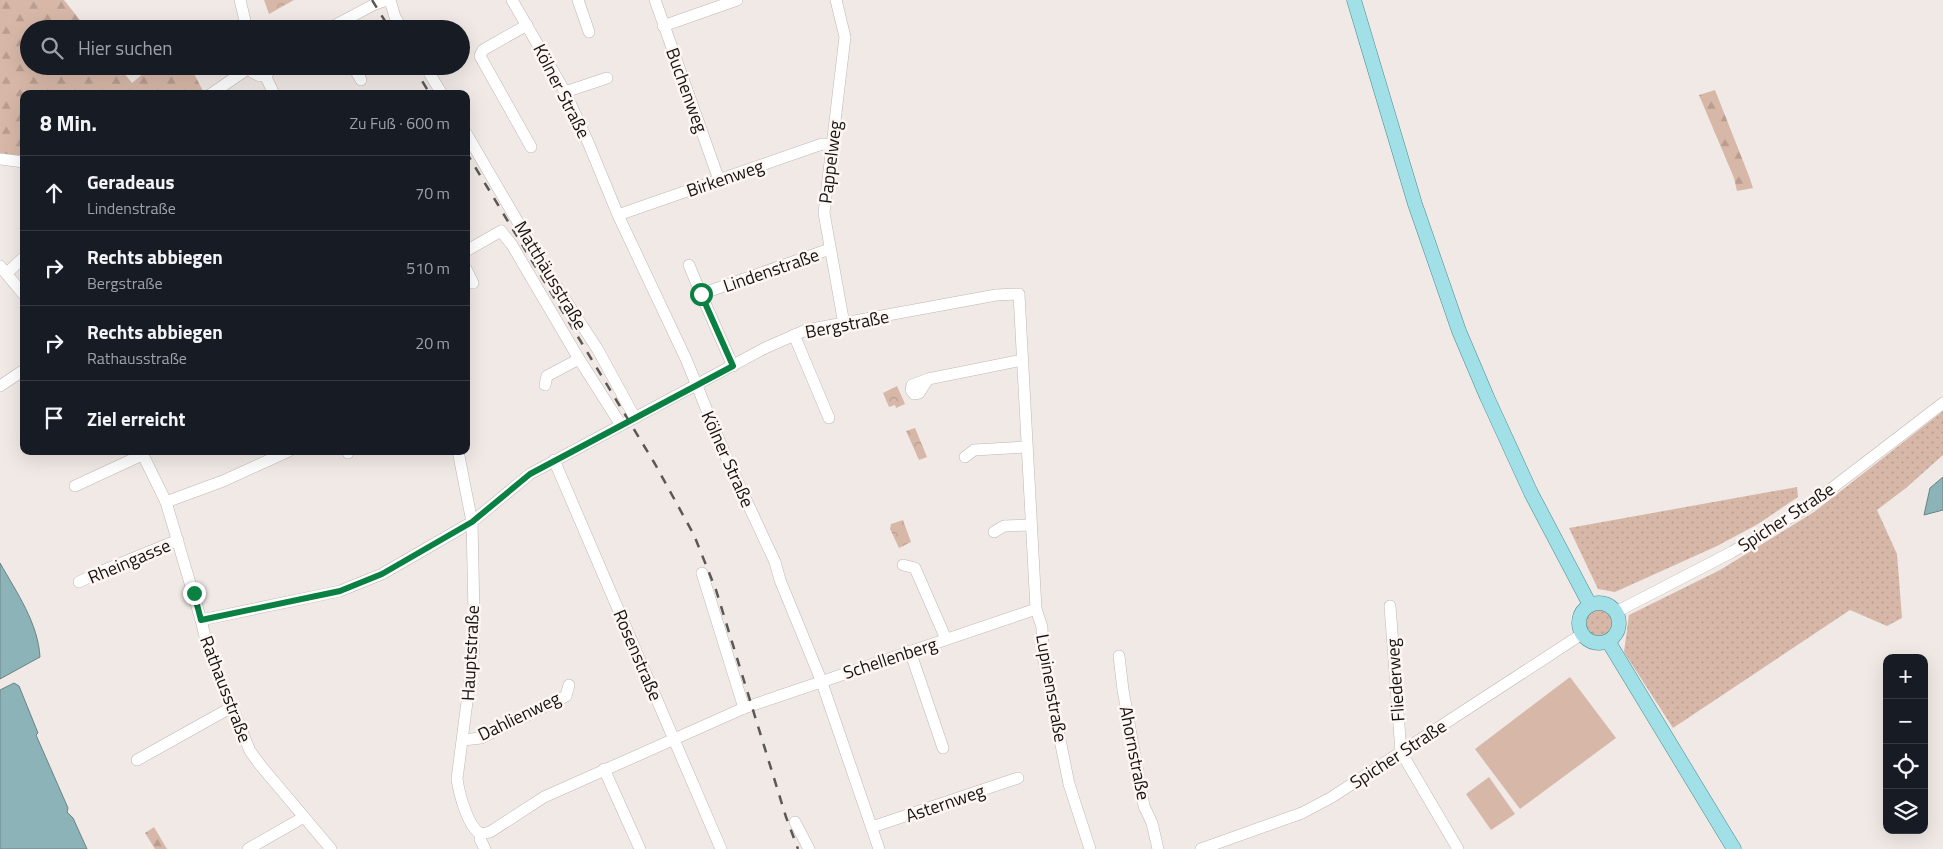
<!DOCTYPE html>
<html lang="de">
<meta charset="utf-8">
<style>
body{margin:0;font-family:"Titillium Web",sans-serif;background:#20242c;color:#f1f3f6}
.controls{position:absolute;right:15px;bottom:15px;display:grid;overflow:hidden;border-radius:10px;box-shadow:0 5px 20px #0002}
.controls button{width:45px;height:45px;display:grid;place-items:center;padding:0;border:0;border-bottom:1px solid #363941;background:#171b24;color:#f1f3f6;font:25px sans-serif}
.stop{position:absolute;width:15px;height:15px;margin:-11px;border:4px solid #0b8043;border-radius:50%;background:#fff}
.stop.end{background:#0b8043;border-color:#fff;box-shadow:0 1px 5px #0008}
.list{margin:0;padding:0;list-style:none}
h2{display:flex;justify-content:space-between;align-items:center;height:65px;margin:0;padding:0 20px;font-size:21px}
h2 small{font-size:16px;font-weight:400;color:#9ea1a6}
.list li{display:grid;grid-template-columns:32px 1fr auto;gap:15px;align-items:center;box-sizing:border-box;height:75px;padding:0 20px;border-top:1px solid #363941}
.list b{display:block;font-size:19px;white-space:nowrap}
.list p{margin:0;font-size:16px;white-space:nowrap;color:#9ea1a6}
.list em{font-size:16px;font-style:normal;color:#9ea1a6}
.icon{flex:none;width:28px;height:28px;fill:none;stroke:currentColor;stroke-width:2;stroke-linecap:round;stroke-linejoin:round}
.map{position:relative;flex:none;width:1943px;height:849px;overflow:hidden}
.search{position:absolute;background:#171b24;box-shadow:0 5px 20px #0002;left:20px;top:20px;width:450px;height:55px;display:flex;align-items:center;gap:12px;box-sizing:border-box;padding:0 18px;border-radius:28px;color:#9ea1a6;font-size:19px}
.panel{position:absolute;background:#171b24;box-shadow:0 5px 20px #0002;left:20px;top:90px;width:450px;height:365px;border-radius:10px}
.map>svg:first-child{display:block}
.grass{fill:url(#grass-dots)}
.forest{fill:url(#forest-firs)}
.park{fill:url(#park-crowns)}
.pitch{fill:#d7b8a8}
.water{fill:#8cb3b8;stroke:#688386}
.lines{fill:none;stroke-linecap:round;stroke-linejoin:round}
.minor-casing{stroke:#beb7b4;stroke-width:12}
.major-casing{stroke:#488b92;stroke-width:15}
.minor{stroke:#fff;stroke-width:11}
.major{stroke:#a2e0e7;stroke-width:14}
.rail{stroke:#5b5754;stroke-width:2.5;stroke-dasharray:9 9;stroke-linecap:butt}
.route{stroke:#0b8043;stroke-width:6}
.labels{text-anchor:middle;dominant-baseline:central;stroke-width:5;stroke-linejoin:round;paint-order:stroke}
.street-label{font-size:18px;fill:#151311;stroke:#fef6f3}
</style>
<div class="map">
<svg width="1943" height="849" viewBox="0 0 1943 849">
<defs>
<pattern id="grass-dots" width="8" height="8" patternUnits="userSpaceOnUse" patternTransform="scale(1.25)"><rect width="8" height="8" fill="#d7b8a8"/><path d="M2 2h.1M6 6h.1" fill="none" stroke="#b89d90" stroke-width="1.8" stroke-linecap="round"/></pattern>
<pattern id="forest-firs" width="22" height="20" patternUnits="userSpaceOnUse" patternTransform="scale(1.25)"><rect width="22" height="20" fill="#d7b8a8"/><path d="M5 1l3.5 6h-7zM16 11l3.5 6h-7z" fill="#b89d90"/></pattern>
<pattern id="park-crowns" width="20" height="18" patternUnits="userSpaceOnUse" patternTransform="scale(1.25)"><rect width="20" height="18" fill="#d7b8a8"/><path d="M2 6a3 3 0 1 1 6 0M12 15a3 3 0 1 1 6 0" fill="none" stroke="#b89d90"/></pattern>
</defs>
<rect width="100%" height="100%" fill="#f0e9e5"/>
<g class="grass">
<path d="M1943,411v44l-37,33 -29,22 20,44 5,64 -15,8 -37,-16 -177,118 -49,-76 5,-37 91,-45 94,-58z"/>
<path d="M1797,487l1,10 -40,27 -41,22 -102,46 -17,-3 -29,-61z"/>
<circle cx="1599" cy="624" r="16"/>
</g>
<g class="forest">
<path d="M0,0h64l23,29h-58v37h89l14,17 20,-17h38l13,25 -5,3h-174v64l-24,-3z"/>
<path d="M1715,90l34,86 4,12 -16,3 -3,-13 -35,-83z"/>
<path d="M154,827l13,22h-12l-10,-16z"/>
</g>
<g class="park">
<path d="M264,0h30l-25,14z"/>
<path d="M897,386l8,18 -9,4 -1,-3 -6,2 -6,-14z"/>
<path d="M915,428l12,29 -8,3 -13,-29z"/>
<path d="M903,520l8,22 -12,6 -9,-19 1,-5z"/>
</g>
<g class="pitch">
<path d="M1570,677l46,61 -96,71 -45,-60z"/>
<path d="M1489,777l26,37 -24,16 -25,-36z"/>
</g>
<g class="water">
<path d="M1943,477v33l-19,5 6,-27z"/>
<path d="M0,563c17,30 38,60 40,94l-40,22z"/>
<path d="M14,683l5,3 19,47 -2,2 32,73 -1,4 6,6 14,31h-87v-159z"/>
</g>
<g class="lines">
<g class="minor-casing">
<g id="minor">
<path d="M240,0l7,29"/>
<path d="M390,0l5,17 7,12"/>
<path d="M512,0l53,92 23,50 30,73 68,144 40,98 49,105 5,18 41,100 58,169"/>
<path d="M578,0l11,32"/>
<path d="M655,0l64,180"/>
<path d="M836,0l9,37 -21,176 20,111"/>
<path d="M527,25l-44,25 -3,6 51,91"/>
<path d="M663,26l74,-26"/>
<path d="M328,29l47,-25 12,-4"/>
<path d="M248,66l4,6 8,4 8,-3 4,-7"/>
<path d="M353,66l8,14"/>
<path d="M425,66l17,28"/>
<path d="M265,75l9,19"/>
<path d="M565,92l42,-14"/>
<path d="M211,94l38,-26"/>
<path d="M466,133l78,134 54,83 37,68"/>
<path d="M0,159l24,3"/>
<path d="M618,215l204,-71 10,1"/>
<path d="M466,251l35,-20 11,14 67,114 42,66"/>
<path d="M689,265l12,29"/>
<path d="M0,266l24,29"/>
<path d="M466,269l7,14"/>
<path d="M7,273l17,-16"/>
<path d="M794,335l35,83"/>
<path d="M733,366l-32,-72 129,-45"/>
<path d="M928,379l-9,14 -5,1 -3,-4 1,-5 16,-6 94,-19"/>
<path d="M545,385l2,-9 32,-17"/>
<path d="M0,386l24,-16"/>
<path d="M141,451l25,51 35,118 7,29 42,102 11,15 70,83"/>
<path d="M347,451l1,2"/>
<path d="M458,451l14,71 2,91v35l-17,131c2,14 11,49 24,55l-1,5 5,10"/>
<path d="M965,457l9,-7 52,-3"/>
<path d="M554,460l167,389"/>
<path d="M75,486l67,-31"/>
<path d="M166,502l57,-21 66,-30"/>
<path d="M994,532l10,-6 26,-1"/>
<path d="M903,565l12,3 31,71"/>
<path d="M702,573l42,135"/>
<path d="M79,582l18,-9 81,-33"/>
<path d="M1390,606l11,146 57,97"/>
<path d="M1616,612l116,-60 74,-44 137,-105"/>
<path d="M201,620l139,-29 42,-17 90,-52 58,-48 235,-126 41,-18 190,-35 23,-1 17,315 6,18 1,29 26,128 21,65"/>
<path d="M910,651l33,97"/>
<path d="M1119,656l4,34 21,116 8,17 6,26"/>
<path d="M463,740l18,-2 85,-42 3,-11"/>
<path d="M137,760l95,-53"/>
<path d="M604,769l36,80"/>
<path d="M795,822l14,27"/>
<path d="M872,827l146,-49"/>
<path d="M481,834l9,-2 54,-35 200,-89 292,-99"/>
<path d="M248,849l56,-32"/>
<path d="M1201,849l101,-36 30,-16 250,-163"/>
</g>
</g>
<g class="major-casing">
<g id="major">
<path d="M1354,0l61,204 44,127 28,66 44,96 59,112"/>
<circle cx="1599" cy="623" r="20"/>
<path d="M1608,641l126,208"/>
</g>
</g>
<use href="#minor" class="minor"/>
<use href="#major" class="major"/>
<g class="rail">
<path d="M372,0l18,29"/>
<path d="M413,66l17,28"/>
<path d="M466,152l189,312 39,71 22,55 70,227 12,32"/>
</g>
</g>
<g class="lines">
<path class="route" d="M194,593l7,27 139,-29 42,-17 90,-52 58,-48 203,-108 -32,-72"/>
</g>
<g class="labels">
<g class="street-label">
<text transform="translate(687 90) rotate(70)">Buchenweg</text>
<text transform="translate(562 91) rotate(63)">Kölner Straße</text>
<text transform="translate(830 162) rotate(-83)">Pappelweg</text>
<text transform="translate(725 178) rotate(-19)">Birkenweg</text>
<text transform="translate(771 270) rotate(-19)">Lindenstraße</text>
<text transform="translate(551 275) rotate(59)">Matthäusstraße</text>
<text transform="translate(847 324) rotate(-11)">Bergstraße</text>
<text transform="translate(728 459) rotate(66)">Kölner Straße</text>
<text transform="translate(1786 517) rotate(-33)">Spicher Straße</text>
<text transform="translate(129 561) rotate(-23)">Rheingasse</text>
<text transform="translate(470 653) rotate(-87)">Hauptstraße</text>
<text transform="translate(638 655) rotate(67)">Rosenstraße</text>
<text transform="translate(890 658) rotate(-18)">Schellenberg</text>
<text transform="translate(1395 680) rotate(-94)">Fliederweg</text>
<text transform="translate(1052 688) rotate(80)">Lupinenstraße</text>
<text transform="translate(226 689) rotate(69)">Rathausstraße</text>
<text transform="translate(519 716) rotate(-26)">Dahlienweg</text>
<text transform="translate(1135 753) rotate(79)">Ahornstraße</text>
<text transform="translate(1398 754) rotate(-33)">Spicher Straße</text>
<text transform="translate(945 803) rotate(-19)">Asternweg</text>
</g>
</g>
</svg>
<div class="controls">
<button>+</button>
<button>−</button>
<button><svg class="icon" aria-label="locate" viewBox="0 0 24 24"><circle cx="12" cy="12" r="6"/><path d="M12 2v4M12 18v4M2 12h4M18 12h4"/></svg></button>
<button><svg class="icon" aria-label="layers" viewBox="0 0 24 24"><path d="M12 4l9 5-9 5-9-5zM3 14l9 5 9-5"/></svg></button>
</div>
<div class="stop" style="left:701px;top:294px"></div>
<div class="stop end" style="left:194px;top:593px"></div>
<div class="search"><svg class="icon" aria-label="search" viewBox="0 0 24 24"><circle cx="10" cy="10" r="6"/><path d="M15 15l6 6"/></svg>Hier suchen</div>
<section class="panel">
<h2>8 Min.<small>Zu Fuß · 600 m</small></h2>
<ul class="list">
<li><svg class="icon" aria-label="ahead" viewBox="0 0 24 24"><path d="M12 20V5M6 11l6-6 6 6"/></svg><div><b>Geradeaus</b><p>Lindenstraße</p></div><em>70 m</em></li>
<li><svg class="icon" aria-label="right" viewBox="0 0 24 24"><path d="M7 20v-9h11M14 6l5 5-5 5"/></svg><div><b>Rechts abbiegen</b><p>Bergstraße</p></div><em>510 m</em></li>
<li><svg class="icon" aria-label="right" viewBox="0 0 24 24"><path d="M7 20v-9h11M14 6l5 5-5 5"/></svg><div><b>Rechts abbiegen</b><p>Rathausstraße</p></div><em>20 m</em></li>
<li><svg class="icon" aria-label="arrive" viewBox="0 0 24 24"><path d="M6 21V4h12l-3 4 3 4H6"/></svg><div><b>Ziel erreicht</b></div></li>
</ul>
</section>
</div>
